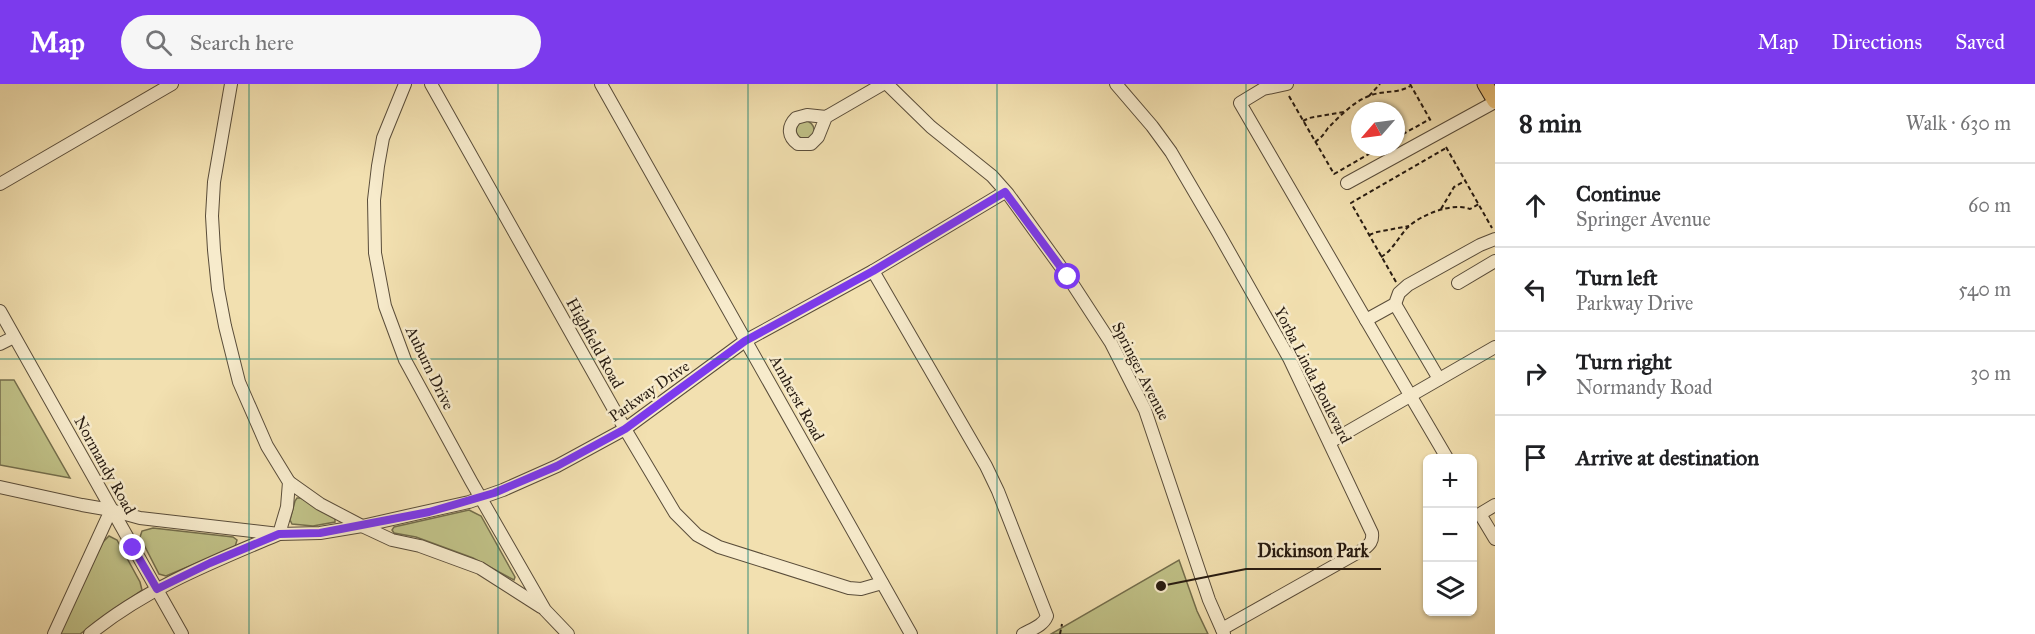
<!DOCTYPE html>
<meta charset="utf-8">
<style>
body{margin:0;font-family:"IM FELL Great Primer",serif;background:#f6f6f6;color:#202124}
.controls{position:absolute;right:18px;bottom:18px;display:grid;overflow:hidden;border-radius:9px;box-shadow:0 2px 4px #0004}
.controls button{width:54px;height:54px;display:grid;place-items:center;padding:0;border:0;border-bottom:2px solid #e0e0e0;background:#fff;color:#202124;font:30px sans-serif}
.compass{position:absolute;left:1351px;top:18px;width:54px;height:54px;border-radius:50%;background:#fff;box-shadow:0 2px 4px #0004;rotate:242deg}
.stop{position:absolute;width:18px;height:18px;margin:-14px;border:4px solid #7c3aed;border-radius:50%;background:#fff}
.stop.end{background:#7c3aed;border-color:#fff;box-shadow:0 2px 6px #0008}
.list{margin:0;padding:0;list-style:none}
h2{display:flex;justify-content:space-between;align-items:center;height:78px;margin:0;padding:0 24px;font-size:26px}
h2 small{font-size:20px;font-weight:400;color:#757577}
.list li{display:grid;grid-template-columns:39px 1fr auto;gap:18px;align-items:center;box-sizing:border-box;height:84px;padding:0 24px;border-top:2px solid #e0e0e0}
.list b{display:block;font-size:22px;white-space:nowrap}
.list p{margin:0;font-size:20px;white-space:nowrap;color:#757577}
.list em{font-size:20px;font-style:normal;color:#757577}
.icon{flex:none;width:33px;height:33px;fill:none;stroke:currentColor;stroke-width:2;stroke-linecap:round;stroke-linejoin:round}
.map{position:relative;flex:none;width:1495px;height:550px;overflow:hidden}
header{display:flex;align-items:center;gap:36px;box-sizing:border-box;height:84px;padding:0 30px;background:#7c3aed;color:#fff}
header strong{font-size:28px}
nav{display:flex;gap:33px;margin-inline-start:auto;font-size:21px}
.search{width:420px;height:54px;background:#f6f6f6;display:flex;align-items:center;gap:15px;box-sizing:border-box;padding:0 21px;border-radius:33px;color:#757577;font-size:22px}
main{display:flex}
aside{flex:1;background:#fff}
.map>svg:first-child{display:block}
.green{fill:#c0c187;stroke:#746e4c;stroke-width:1.5}
.lines{fill:none;stroke-linecap:round;stroke-linejoin:round}
.minor-casing{stroke:#5a4d3a;stroke-width:14}
.major-casing{stroke:#281c12;stroke-width:17}
.path{stroke:#281c12;stroke-width:2;stroke-dasharray:4.5 3;stroke-linecap:butt}
.minor{stroke:#f7ebcc;stroke-width:12}
.major{stroke:#e9c078;stroke-width:15}
.route{stroke:#7c3aed;stroke-width:8}
.grid{fill:none;stroke:#0f766e;stroke-width:1.5;stroke-opacity:0.55}
.labels{text-anchor:middle;dominant-baseline:central;stroke-width:5;stroke-linejoin:round;paint-order:stroke}
.street-label{font-size:16px;fill:#281c12;stroke:#f7ebcc}
.leader{fill:none;stroke:#281c12;stroke-width:2}
.callout-dot{fill:#281c12;stroke:#f7ebcc;stroke-width:2}
.callout-label{font-size:18px;text-anchor:middle;font-weight:bold;fill:#281c12;stroke:#f7ebcc;stroke-width:5;stroke-linejoin:round;paint-order:stroke}
</style>
<header>
<strong>Map</strong>
<div class="search"><svg class="icon" aria-label="search" viewBox="0 0 24 24"><circle cx="10" cy="10" r="6"/><path d="M15 15l6 6"/></svg>Search here</div>
<nav><a>Map</a><a>Directions</a><a>Saved</a></nav>
</header>
<main>
<div class="map">
<svg width="1495" height="550" viewBox="0 0 1495 550">
<rect width="100%" height="100%" fill="#f2e0b0"/>
<filter id="stains"><feTurbulence type="fractalNoise" baseFrequency=".00333" numOctaves="4"/><feColorMatrix values="0 0 0 0 .2 0 0 0 0 .09 0 0 0 0 .02 0 0 0 .5 -.17"/></filter>
<radialGradient id="worn" r=".72"><stop offset=".6" stop-color="#630" stop-opacity="0"/><stop offset="1" stop-color="#630" stop-opacity=".3"/></radialGradient>
<g class="green">
<circle cx="805" cy="46" r="9"/>
<path d="M0,296h14l56,98 -70,-13z"/>
<path d="M297,414h4l34,19v5l-22,4 -21,-2 -2,-4 5,-19z"/>
<path d="M469,426l12,6 34,61 -1,3 -41,-22 -57,-21 -22,-4 -2,-3 2,-3z"/>
<path d="M153,444l80,9 4,3 -2,7 -69,29 -7,-2 -19,-37 2,-6z"/>
<path d="M109,452l8,4 23,42 2,8 -62,44h-23l46,-92z"/>
<path d="M1179,476l18,51 11,23h-157z"/>
</g>
<g class="lines">
<g class="minor-casing">
<g id="minor">
<path d="M405,0l-22,54 -5,28 -4,34 1,53 10,53 20,54 66,121 74,129 23,24"/>
<path d="M431,0l194,345 50,84 22,22 22,12 130,41 12,1 21,-6"/>
<path d="M601,0l310,550"/>
<path d="M887,0l44,43 61,49 16,18 60,83 43,66 34,67 64,190 15,34"/>
<path d="M1116,0l36,42 19,26 48,82 70,124 83,175c1,8 -2,11 -8,16l-142,80"/>
<path d="M1287,0l-24,5 -23,14 126,217 29,-16 4,-11 9,-8 72,-40 15,-6"/>
<path d="M826,33l-8,20 -7,7h-13c-10,-7 -11,-17 -2,-26l11,-3 19,2 57,-33"/>
<path d="M1347,99l148,-81"/>
<path d="M0,100l172,-100"/>
<path d="M873,187l113,195 12,25 49,125c-4,10 -15,13 -24,18"/>
<path d="M1458,199l37,-22"/>
<path d="M1395,220l44,75"/>
<path d="M0,227l182,323"/>
<path d="M1366,236l81,138"/>
<path d="M0,260l14,-7"/>
<path d="M1330,358l165,-95"/>
<path d="M289,398l31,22 42,22 30,14 28,6 60,22 61,39"/>
<path d="M0,403l82,18 29,5 29,8 139,16 41,-1 42,-7 107,-24 34,-12 54,-24 68,-37 120,-88 128,-70 132,-79"/>
<path d="M1495,421l-15,9 15,25"/>
<path d="M54,550l57,-124"/>
<path d="M90,550c56,-46 123,-72 189,-100l8,-27 2,-25 -22,-36 -28,-64 -14,-56 -7,-37 -4,-39 -2,-34 2,-34 17,-98"/>
</g>
</g>
<g class="major-casing">
<path id="major" d="M1485,0l10,17"/>
</g>
<g class="path">
<path d="M1410,0l22,39"/>
<path d="M1289,12l45,78 47,-27"/>
<path d="M1369,12l11,-12"/>
<path d="M1303,37l6,-3 35,-6"/>
<path d="M1396,54l34,-19"/>
<path d="M1315,58c6,-4 9,-8 13,-14 12,-12 25,-26 41,-32 14,-6 29,-2 41,-10"/>
<path d="M1446,63l46,81"/>
<path d="M1441,125l13,-22 11,-6"/>
<path d="M1369,151l8,-3 32,-6"/>
<path d="M1381,173c11,-6 17,-19 26,-29 13,-13 45,-26 63,-19l9,-5"/>
<path d="M1396,198l-45,-79 95,-55"/>
<path d="M1060,550l2,-10"/>
</g>
<use href="#minor" class="minor"/>
<use href="#major" class="major"/>
</g>
<g class="lines">
<path class="route" d="M133,464l24,41 53,-26 69,-29 41,-1 109,-21 65,-19 63,-27 68,-37 120,-88 128,-70 132,-79 63,85"/>
</g>
<path class="grid" d="M249,0v550M498,0v550M748,0v550M997,0v550M1246,0v550M0,275h1495"/>
<g class="labels">
<g class="street-label">
<text transform="translate(595 259) rotate(61)">Highfield Road</text>
<text transform="translate(430 284) rotate(64)">Auburn Drive</text>
<text transform="translate(1141 287) rotate(63)">Springer Avenue</text>
<text transform="translate(1313 291) rotate(63)">Yorba Linda Boulevard</text>
<text transform="translate(649 307) rotate(-35)">Parkway Drive</text>
<text transform="translate(797 314) rotate(61)">Amherst Road</text>
<text transform="translate(105 381) rotate(61)">Normandy Road</text>
</g>
</g>
<path class="leader" d="M1161 502L1246 485H1381"/>
<circle class="callout-dot" cx="1161" cy="502" r="6"/>
<g class="callout-label">
<text x="1313" y="473">Dickinson Park</text>
</g>
<rect width="100%" height="100%" filter="url(#stains)"/>
<rect width="100%" height="100%" fill="url(#worn)"/>
</svg>
<div class="controls">
<button>+</button>
<button>−</button>
<button><svg class="icon" aria-label="layers" viewBox="0 0 24 24"><path d="M12 4l9 5-9 5-9-5zM3 14l9 5 9-5"/></svg></button>
</div>
<svg class="compass" viewBox="-18 -18 36 36"><path d="M0-13l5 13h-10z" fill="#e53935"/><path d="M0 13l5-13h-10z" fill="#757577"/></svg>
<div class="stop" style="left:1068px;top:193px"></div>
<div class="stop end" style="left:133px;top:464px"></div>
</div>
<aside>
<h2>8 min<small>Walk · 630 m</small></h2>
<ul class="list">
<li><svg class="icon" aria-label="ahead" viewBox="0 0 24 24"><path d="M12 20V5M6 11l6-6 6 6"/></svg><div><b>Continue</b><p>Springer Avenue</p></div><em>60 m</em></li>
<li><svg class="icon" aria-label="left" viewBox="0 0 24 24"><path d="M17 20v-9H6M10 6l-5 5 5 5"/></svg><div><b>Turn left</b><p>Parkway Drive</p></div><em>540 m</em></li>
<li><svg class="icon" aria-label="right" viewBox="0 0 24 24"><path d="M7 20v-9h11M14 6l5 5-5 5"/></svg><div><b>Turn right</b><p>Normandy Road</p></div><em>30 m</em></li>
<li><svg class="icon" aria-label="arrive" viewBox="0 0 24 24"><path d="M6 21V4h12l-3 4 3 4H6"/></svg><div><b>Arrive at destination</b></div></li>
</ul>
</aside>
</main>
